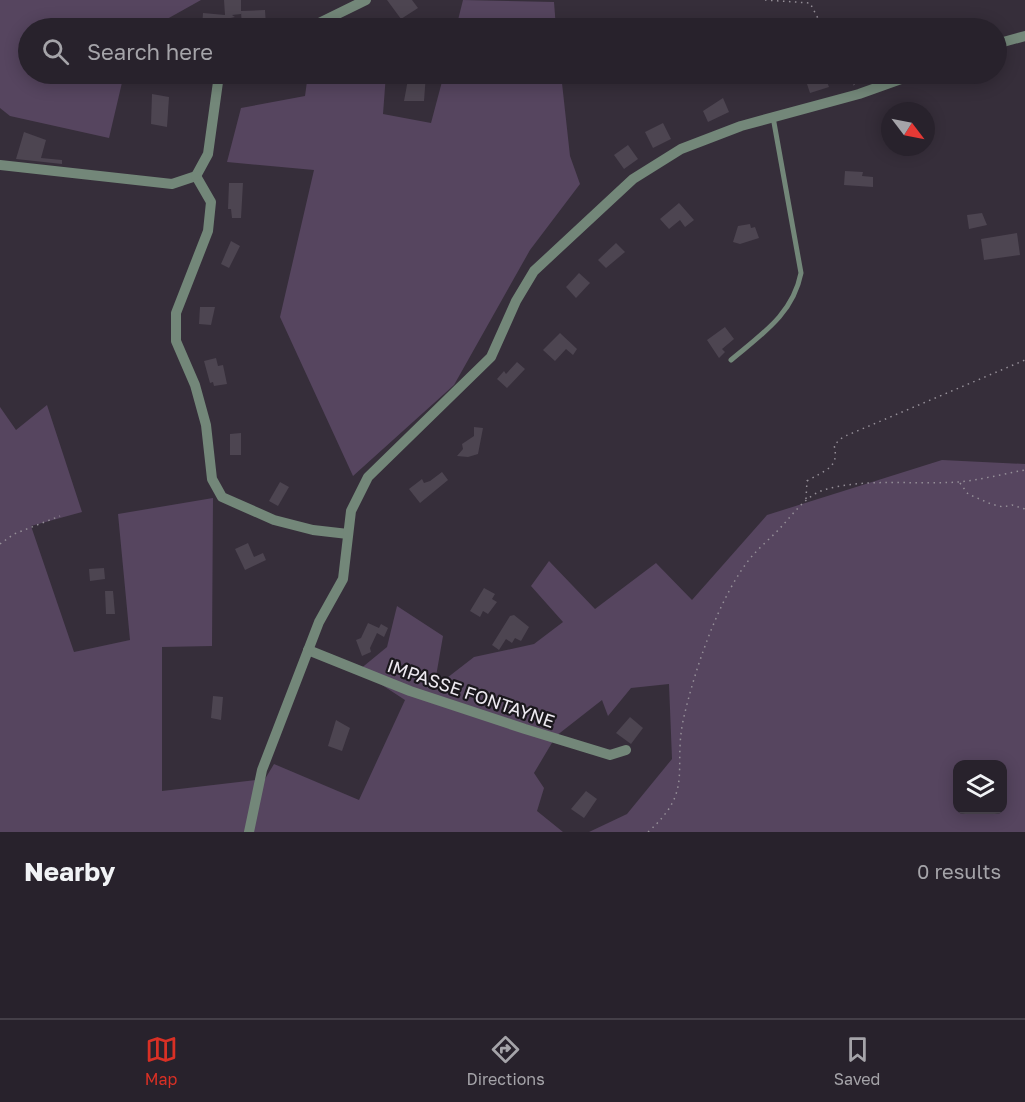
<!DOCTYPE html>
<style>
body{margin:0;font-family:"Golos Text",sans-serif;background:#302a34;color:#f1f3f6}
.controls{position:absolute;right:18px;bottom:18px;display:grid;overflow:hidden;border-radius:12px;box-shadow:0 3px 15px #0003}
.controls button{width:54px;height:54px;display:grid;place-items:center;padding:0;border:0;border-bottom:2px solid #443f48;background:#28222c;color:#f1f3f6;font:30px sans-serif}
.compass{position:absolute;left:881px;top:102px;width:54px;height:54px;border-radius:50%;background:#28222c;box-shadow:0 3px 15px #0003;rotate:122deg}
.list{margin:0;padding:0;list-style:none}
h2{display:flex;justify-content:space-between;align-items:center;height:78px;margin:0;padding:0 24px;font-size:26px}
h2 small{font-size:20px;font-weight:400;color:#a5a4a9}
.icon{flex:none;width:33px;height:33px;fill:none;stroke:currentColor;stroke-width:2;stroke-linecap:round;stroke-linejoin:round}
.map{position:relative;flex:none;width:1025px;height:832px;overflow:hidden}
.search{position:absolute;background:#28222c;box-shadow:0 3px 15px #0003;left:18px;right:18px;top:18px;height:66px;display:flex;align-items:center;gap:15px;box-sizing:border-box;padding:0 21px;border-radius:33px;color:#a5a4a9;font-size:22px}
.sheet{height:186px;background:#28222c}
nav{display:flex;justify-content:space-around;align-items:center;box-sizing:border-box;height:84px;border-top:2px solid #443f48;background:#28222c;font-size:16px;color:#a5a4a9}
nav a{display:grid;justify-items:center;gap:3px}
nav .on{color:#d93025}
.map>svg:first-child{display:block}
.green{fill:#56455f;fill-rule:evenodd}
.building{fill:#4d4551}
.lines{fill:none;stroke-linecap:round;stroke-linejoin:round}
.path{stroke:#958f98;stroke-width:1.5;stroke-dasharray:1.5 4.5;stroke-linecap:butt}
.lane{stroke:#738779;stroke-width:5}
.street{stroke:#738779;stroke-width:10}
.labels{text-anchor:middle;dominant-baseline:central;stroke-width:4.5;stroke-linejoin:round;paint-order:stroke}
.street-label{font-size:18px;fill:#eeeaf1;stroke:#1b181d}
</style>
<div class="map">
<svg width="1025" height="832" viewBox="0 0 1025 832">
<rect width="100%" height="100%" fill="#362e3a"/>
<g class="green">
<path d="M0,0h201l-50,28h-123v46h96l-15,64 -99,-22 -10,-8z"/>
<path d="M463,0l91,2 2,26h-100z"/>
<path d="M308,74h78l-3,40 48,9 13,-49h117l9,82 10,28 -50,66 -76,135 -101,91 -73,-159 34,-147 -87,-8 14,-54 64,-12z"/>
<path d="M47,405l35,107 -51,14 43,126 56,-12 -12,-126 95,-16 -1,148 -50,1v144l103,-12 9,-15 85,36 46,-100 -46,-30 28,-23 10,-41 46,30 -9,52 40,-31 60,-13 29,-22 -32,-36 18,-25 46,48 61,-46 36,37 75,-85 175,-55 83,4v368h-436l38,-18 45,-55 -3,-75 -38,4 -23,28 -6,-16 -46,36 -22,37 10,15 -7,23 26,21h-563v-425l16,23zM958,764h44v46h-44z"/>
</g>
<g class="building">
<path d="M224,0h17v11l24,-1 1,16 -24,1 -1,-15v2l-9,1 3,2 -18,4v3l-15,3 1,-14 22,2z"/>
<path d="M387,0h25l6,8 -17,11z"/>
<path d="M409,74h17l-2,27h-20z"/>
<path d="M808,74h16l5,13 -19,6 -6,-18z"/>
<path d="M152,94l17,3 -2,30 -16,-3z"/>
<path d="M723,98l6,14 -21,10 -5,-11z"/>
<path d="M663,123l8,16 -18,9 -8,-16z"/>
<path d="M24,132l22,8 -5,18 21,2v4l-46,-5z"/>
<path d="M628,145l10,14 -14,10 -10,-14z"/>
<path d="M845,171l18,1 -1,4 11,1v10l-29,-2z"/>
<path d="M229,183h14l-2,35h-9l-1,-9h-3z"/>
<path d="M679,203l15,17 -9,7 -5,-7 -11,9 -9,-10z"/>
<path d="M982,213l5,12 -18,4 -2,-14z"/>
<path d="M750,224l1,4 4,-1 4,11 -19,6 -7,-2 5,-16z"/>
<path d="M1017,233l3,22 -36,5 -3,-21z"/>
<path d="M231,241l9,5 -11,22 -8,-4z"/>
<path d="M616,243l9,9 -19,16 -8,-8z"/>
<path d="M579,273l11,10 -14,15 -10,-11z"/>
<path d="M200,307h15l-4,18 -12,-1z"/>
<path d="M725,327l9,12 -12,10 3,3 -6,6 -12,-18z"/>
<path d="M560,333l17,16 -4,6 -7,-6 -11,12 -12,-11z"/>
<path d="M216,358l2,8 5,-1 4,19 -13,2 -1,-4 -3,1 -6,-22z"/>
<path d="M517,362l8,7 -18,19 -10,-9 7,-8 2,3z"/>
<path d="M474,427l9,1 -5,26 -10,3 -11,-1 6,-7 -1,-5 12,-8z"/>
<path d="M241,433v22h-11v-21z"/>
<path d="M442,472l6,8 -28,23 -11,-14 13,-10 2,4 6,-2z"/>
<path d="M280,482l9,5 -11,19 -9,-5z"/>
<path d="M248,543l6,14 9,-4 3,7 -21,10 -10,-21z"/>
<path d="M104,568l1,11 -15,2 -1,-12z"/>
<path d="M484,588l11,6 -3,5 5,3 -9,12 -5,-3 -3,6 -10,-6z"/>
<path d="M105,591h8l2,23h-9z"/>
<path d="M514,615l15,12 -8,14 -6,-3 -3,5 -6,-4 -7,11 -7,-5 18,-29z"/>
<path d="M368,623l11,5 2,-4 7,4 -4,9 -7,-4 -7,15 1,4 -9,4 -6,-16 5,-2z"/>
<path d="M213,696l10,1 -2,23 -10,-2z"/>
<path d="M630,717l13,11 -12,16 -15,-11z"/>
<path d="M336,720l14,8 -8,23 -14,-5z"/>
<path d="M586,791l11,8 -13,19 -13,-9z"/>
</g>
<g class="lines">
<g class="path">
<path d="M765,0l45,3 13,25"/>
<path d="M848,74l6,11"/>
<path d="M960,483l8,11 23,10 12,3 9,-2 13,4"/>
<path d="M806,499l1,-18c18,-11 33,-13 27,-36l9,-8 182,-77"/>
<path d="M0,544l14,-10 46,-18"/>
<path d="M648,832c46,-41 25,-61 35,-111 11,-50 37,-128 70,-166 9,-10 20,-19 29,-29 13,-14 25,-32 45,-37 41,-11 88,-4 131,-7 22,-2 45,-8 67,-12"/>
</g>
<path class="lane" d="M731,360c31,-26 62,-46 70,-87l-28,-156"/>
<g class="street">
<path d="M309,28l57,-28"/>
<path d="M996,44l29,-8"/>
<path d="M0,165l172,19 24,-8"/>
<path d="M196,176l15,26 -3,29 -32,82v28l19,44 11,40 6,54 10,18 52,23 39,10 35,4"/>
<path d="M196,176l12,-22 10,-72 5,-8"/>
<path d="M308,650l102,41 115,38 85,26 16,-5"/>
<path d="M249,832l13,-62 57,-148 24,-43 8,-68 17,-34 123,-120 25,-56 18,-30 99,-92 48,-30 60,-23 118,-32 56,-20"/>
</g>
</g>
<g class="labels">
<g class="street-label">
<text transform="translate(471 693) rotate(19)">IMPASSE FONTAYNE</text>
</g>
</g>
</svg>
<div class="controls">
<button><svg class="icon" aria-label="layers" viewBox="0 0 24 24"><path d="M12 4l9 5-9 5-9-5zM3 14l9 5 9-5"/></svg></button>
</div>
<svg class="compass" viewBox="-18 -18 36 36"><path d="M0-13l5 13h-10z" fill="#e53935"/><path d="M0 13l5-13h-10z" fill="#a5a4a9"/></svg>
<div class="search"><svg class="icon" aria-label="search" viewBox="0 0 24 24"><circle cx="10" cy="10" r="6"/><path d="M15 15l6 6"/></svg>Search here</div>
</div>
<section class="sheet">
<h2>Nearby<small>0 results</small></h2>
<ul class="list">
</ul>
</section>
<nav>
<a class="on"><svg class="icon" aria-label="map" viewBox="0 0 24 24"><path d="M3 6l6-2 6 2 6-2v14l-6 2-6-2-6 2zM9 4v14M15 6v14"/></svg>Map</a>
<a><svg class="icon" aria-label="directions" viewBox="0 0 24 24"><path d="M12 3l9 9-9 9-9-9zM9 14v-3h6M13 9l2 2-2 2"/></svg>Directions</a>
<a><svg class="icon" aria-label="saved" viewBox="0 0 24 24"><path d="M7 4h10v16l-5-4-5 4z"/></svg>Saved</a>
</nav>
